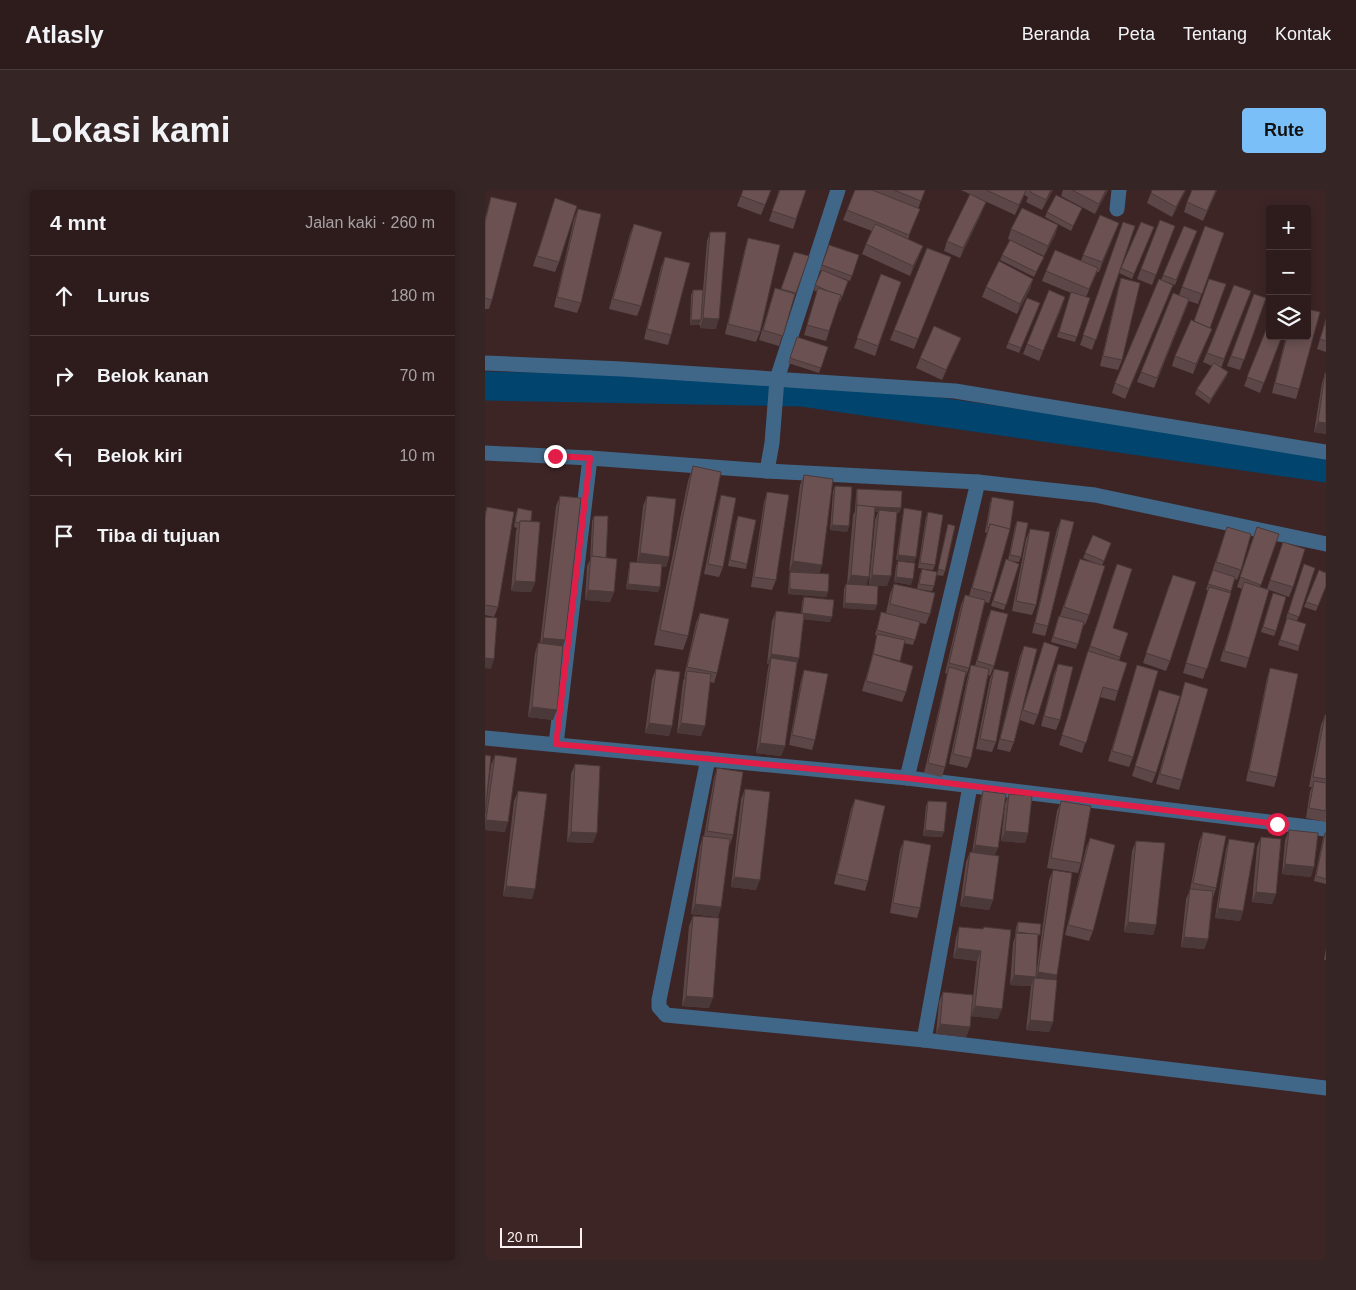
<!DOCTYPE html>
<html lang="id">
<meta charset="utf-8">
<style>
body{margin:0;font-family:Arial,sans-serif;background:#362525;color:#f1f3f6}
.controls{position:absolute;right:15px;top:15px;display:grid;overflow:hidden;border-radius:5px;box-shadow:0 2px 12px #0003}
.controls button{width:45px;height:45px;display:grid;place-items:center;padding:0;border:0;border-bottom:1px solid #493a3b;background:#2e1c1c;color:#f1f3f6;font:25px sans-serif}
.scale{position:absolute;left:15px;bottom:12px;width:82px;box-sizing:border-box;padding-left:5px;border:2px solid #fdf0f0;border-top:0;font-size:14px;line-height:18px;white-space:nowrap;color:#fdf0f0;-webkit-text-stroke:4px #3d2526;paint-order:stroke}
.stop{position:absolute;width:15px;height:15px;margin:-11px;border:4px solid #e11d48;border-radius:50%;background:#fff}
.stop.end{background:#e11d48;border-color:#fff;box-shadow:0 1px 5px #0008}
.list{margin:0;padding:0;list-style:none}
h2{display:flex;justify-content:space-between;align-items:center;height:65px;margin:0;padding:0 20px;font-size:21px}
h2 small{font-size:16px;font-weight:400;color:#a7a1a3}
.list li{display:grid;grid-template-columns:32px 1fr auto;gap:15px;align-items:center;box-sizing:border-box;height:80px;padding:0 20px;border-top:1px solid #493a3b}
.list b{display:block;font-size:19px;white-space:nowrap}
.list em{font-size:16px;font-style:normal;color:#a7a1a3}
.icon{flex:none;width:28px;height:28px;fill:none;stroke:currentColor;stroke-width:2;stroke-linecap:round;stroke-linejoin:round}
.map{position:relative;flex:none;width:841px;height:1070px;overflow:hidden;border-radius:5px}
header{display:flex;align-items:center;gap:30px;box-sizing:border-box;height:70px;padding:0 25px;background:#2e1c1c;border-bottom:1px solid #493a3b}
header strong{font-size:24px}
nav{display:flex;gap:28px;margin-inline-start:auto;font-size:18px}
.intro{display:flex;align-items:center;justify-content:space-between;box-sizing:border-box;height:120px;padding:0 30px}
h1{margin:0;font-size:35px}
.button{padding:12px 22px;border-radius:5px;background:#7abff8;color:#111;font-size:18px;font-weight:700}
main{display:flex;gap:30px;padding:0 30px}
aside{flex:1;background:#2e1c1c;border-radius:5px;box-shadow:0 2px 12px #0003}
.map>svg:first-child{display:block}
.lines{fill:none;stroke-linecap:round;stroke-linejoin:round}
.canal{stroke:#01446e;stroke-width:29}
.minor{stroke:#406788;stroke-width:15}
.wall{fill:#5c4647}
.shaded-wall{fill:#4b3939}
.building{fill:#6b5152;stroke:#4b3939}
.route{stroke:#e11d48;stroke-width:6}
</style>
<header>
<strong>Atlasly</strong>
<nav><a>Beranda</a><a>Peta</a><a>Tentang</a><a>Kontak</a></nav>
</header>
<div class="intro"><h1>Lokasi kami</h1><a class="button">Rute</a></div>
<main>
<aside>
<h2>4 mnt<small>Jalan kaki · 260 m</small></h2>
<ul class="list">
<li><svg class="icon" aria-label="ahead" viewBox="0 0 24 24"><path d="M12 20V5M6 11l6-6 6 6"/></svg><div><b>Lurus</b></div><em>180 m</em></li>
<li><svg class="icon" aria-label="right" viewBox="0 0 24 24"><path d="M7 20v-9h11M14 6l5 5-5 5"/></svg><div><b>Belok kanan</b></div><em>70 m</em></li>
<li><svg class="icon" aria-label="left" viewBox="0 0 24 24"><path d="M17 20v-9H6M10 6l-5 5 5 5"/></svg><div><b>Belok kiri</b></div><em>10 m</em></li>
<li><svg class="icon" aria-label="arrive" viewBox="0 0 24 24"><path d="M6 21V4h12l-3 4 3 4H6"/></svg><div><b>Tiba di tujuan</b></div></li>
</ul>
</aside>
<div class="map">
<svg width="841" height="1070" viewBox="0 0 841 1070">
<rect width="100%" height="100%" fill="#3d2526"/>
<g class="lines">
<path class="canal" d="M0,196l316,6 525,76"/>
<g class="minor">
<path d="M632,19l2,-19"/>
<path d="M0,173l137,6 333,22 371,61"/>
<path d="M0,263l105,5 177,13 211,11 117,13 231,49"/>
<path d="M282,281l5,-28 5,-64 61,-189"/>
<path d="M0,548l422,40 419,51"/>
<path d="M71,554l34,-286"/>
<path d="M223,569l-49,241v7l7,8 258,25 402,48"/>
<path d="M422,588l71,-296"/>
<path d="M439,850l46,-254"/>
</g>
</g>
<g class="wall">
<path d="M258,0h28l-10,25 -24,-9z"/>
<path d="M294,0h27l-13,39 -24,-8z"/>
<path d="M370,0h70l-7,19 -10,31 11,16 -9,20 -48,-22 4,-10 6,-13 -29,-11z"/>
<path d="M476,0h92l-11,20 -16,-8 2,-5 -4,-2 -9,20z"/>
<path d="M578,0h45l-13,24 -34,-18z"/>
<path d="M667,0h34l-14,27 -25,-14z"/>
<path d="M732,0l-14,31 -19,-9 3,-10z"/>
<path d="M6,7l1,103 -3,9h-4v-91z"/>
<path d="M70,8l4,64 -4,10 -22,-6z"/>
<path d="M597,18l-11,23 -26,-14 2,-5z"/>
<path d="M93,19l3,94 -4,10 -23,-6 20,-88z"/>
<path d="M497,22l-22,46 -16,-7 3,-10z"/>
<path d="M675,30l15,6 -23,59 -15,-6z"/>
<path d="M638,32l12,4 -43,124 -12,-5z"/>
<path d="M149,34l7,82 -4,10 -28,-7 21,-75z"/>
<path d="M573,35l-3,10 -11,21 -36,-17 3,-10z"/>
<path d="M699,36l13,5 -22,54 -14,-5z"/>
<path d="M720,36l19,7 -26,71 -9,-3 -35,87 -17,-6 4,-10 38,-77z"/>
<path d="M669,37l-22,52 -13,-6 2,-5z"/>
<path d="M225,42l6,97 -16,-1v-3h-10l1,-30 2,-5h10l4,-49z"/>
<path d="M630,43l-16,39h-2l-11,25 4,1 -15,44 -18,-5 14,-44 -29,-12 4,-10 35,-10 2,-6z"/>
<path d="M263,48l12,94 -4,10 -31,-8 20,-86z"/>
<path d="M344,55l30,10 -9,26 -13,-5 11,5 -8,21 -1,-1 -13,40 -22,-6 13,-43 -3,-2 7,-19 -1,-1z"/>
<path d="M517,65l42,2 -10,20 -34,-17z"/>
<path d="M180,67l6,78 -3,10 -24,-6 17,-72z"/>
<path d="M462,77l-33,82 -24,-9 4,-10z"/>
<path d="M396,84l20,8 -26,74 -21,-8z"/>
<path d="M636,88l1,82 -4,10 -18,-4 18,-78z"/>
<path d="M548,89l-3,10 -13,25 -35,-17 4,-10z"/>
<path d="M749,95l17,6 -30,77 7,4 -2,5 -17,27 -14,-10 2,-5 15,-23 -9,-4z"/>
<path d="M290,98l21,5 -2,5 -15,48 -20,-6z"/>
<path d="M769,104l12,4 -26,72 -13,-4z"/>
<path d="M684,105l-44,104 -13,-6 3,-10z"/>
<path d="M577,117l-23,54 -16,-7 4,-10z"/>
<path d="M553,119l-19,44 -13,-5 2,-5z"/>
<path d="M841,128v34l-9,-3z"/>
<path d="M785,130l12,16 -22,57 -16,-7z"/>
<path d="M725,138l-2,10 -15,36 -21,-8 3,-10z"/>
<path d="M801,146h21l-8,53 -3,10 -24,-6z"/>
<path d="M312,147l31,10 -9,26 -31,-10z"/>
<path d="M476,148l-19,42 -26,-12 4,-10z"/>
<path d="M840,183l1,61 -12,-2 8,-49z"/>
<path d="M208,276l-5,170 -5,14 -29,-5 34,-164z"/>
<path d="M319,285l18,90 -3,9 9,18 -2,5 -38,-3 1,-17 1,-5h4l-5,-1 11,-86z"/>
<path d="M350,296l14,40 -2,6 -17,-2 3,-39z"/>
<path d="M372,299l44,19 -2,5h-2l-10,73 -18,-1 6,-65 3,-8h-3l-9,73 9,25 -32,-2 1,-19 2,-5h1l6,-69 2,-4 1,-17z"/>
<path d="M282,302l9,88 -4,10 -21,-3 13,-85z"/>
<path d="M236,305l2,72 -4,10 -15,-3 14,-69z"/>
<path d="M75,306l3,151 -10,73 -25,-3 7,-64 3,-10 2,1 16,-138z"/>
<path d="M162,306l22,61 -3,10 -5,-1 -1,21 -2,5 -32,-3 3,-22 1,-5h7l6,-56z"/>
<path d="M507,307v96l-3,10 -4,-1 -16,66 -4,10 -20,89 -3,10 -18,-4 23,-99 -2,-1 16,-68 4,-10 4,1 18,-63 -2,-1 5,-29z"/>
<path d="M2,317l11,100 -4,10 -9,-2v-103z"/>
<path d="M33,318l13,13 4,61 -4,10 -20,-1 5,-60 1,-3 -3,-1 2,-14z"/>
<path d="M419,318l12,49 -2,5 -18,-2 7,-47z"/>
<path d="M443,322l7,53 -2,5 -15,-2 8,-51z"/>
<path d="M109,326l12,42 8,34 -4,10 -25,-2 2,-34 3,-6 2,-39z"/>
<path d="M253,326l9,48 -1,5 -18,-3 8,-44z"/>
<path d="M576,329l-13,107 -3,10 -13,-3 25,-104z"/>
<path d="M532,331l4,36 -2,5 -8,-1 8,3 -15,46 -13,-4 15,-47 2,1 7,-34z"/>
<path d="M463,334l-3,47 -2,5 -6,-1 10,-46z"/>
<path d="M742,337l14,43 -4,10 -2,-1 -32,100 -20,-6 25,-83h-2z"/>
<path d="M772,337l22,7 -19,53 7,2 16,-47 10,45 -4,10 -20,-7 -23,78 -26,-7 22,-72 -5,-2z"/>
<path d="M545,339l6,76 -4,10 -20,-4 14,-72z"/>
<path d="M608,345l18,8 -9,23 -13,49 -4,10 -1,-1 -8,25 -25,-7 6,-21 3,-5 16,-47 21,-5 -14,-6z"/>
<path d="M413,371l13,24 -17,-3 2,-16z"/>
<path d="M819,374l11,4 -18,53 9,3 -8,27 -20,-6 9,-27 1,1 -2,-1z"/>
<path d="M437,379l12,17 -2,5 -15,-2 3,-15z"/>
<path d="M834,380l7,16 -10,25 -12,-4z"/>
<path d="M628,384v54l15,5 -9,28 -1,30 -3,10 -15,-4 -18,56 -23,-8 26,-84z"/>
<path d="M409,394l36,30 -4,10 -6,-1 -7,22 -9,-2 -4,19 6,30 -4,10 -40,-11 9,-31 6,-24 -2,-1 5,-18 1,-5 5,1 4,-19z"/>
<path d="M684,395l1,76 -4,10 -23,-8z"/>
<path d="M319,407l26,25 -26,-3 -19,127 -4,10 -25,-3 12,-85 1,-4h-2l5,-43 4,-10 25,3 1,-12z"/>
<path d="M786,408l5,33 -2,5 -13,-4z"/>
<path d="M506,420l3,56 -4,10 -2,-1 -17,83 -4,10 -18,-4 19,-89 3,-10 4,1 12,-46z"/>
<path d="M215,423l17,60 -3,10 -4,-1 -9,54 -24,-3 6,-52 2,-4h-1l12,-54z"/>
<path d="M559,452l-6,73 -4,10 -14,-5 -6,22 -4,10 -13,-3 23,-93 4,-10 -4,71z"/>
<path d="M573,474l2,56 -4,10 -15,-4 13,-52z"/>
<path d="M652,475l-4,92 -4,10 -21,-6z"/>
<path d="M785,478l7,109 -3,10 -28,-6 21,-103z"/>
<path d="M171,479l16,57 -3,10 -24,-3 7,-54z"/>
<path d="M509,479l2,73 -4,10 -16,-3 14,-70z"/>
<path d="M319,480l11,70 -3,10 -23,-5 12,-65z"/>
<path d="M700,492l-3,98 -3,10 -23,-6 26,-92z"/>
<path d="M674,500l-3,83 -4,10 -20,-7z"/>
<path d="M840,525h1v107l-20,-4 4,-27 2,-4h-3l12,-62z"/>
<path d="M0,565v56l6,-46 4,-10 10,77 -20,-2z"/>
<path d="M90,574l18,79 -26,-1 4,-68z"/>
<path d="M232,578l16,67 -3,10h-1l-8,62 -3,10 -27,-3 9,-68 3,-10h1l10,-58z"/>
<path d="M260,599l11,101 -25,-3 10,-88z"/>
<path d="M33,601l14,108 -29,-3 11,-95z"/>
<path d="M498,601l12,65 -2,44 -4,10 -29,-4 6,-44 4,-10 2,1 8,-52z"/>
<path d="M524,604l19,39 -3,10 -24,-2 4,-37z"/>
<path d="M370,609l13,82 -3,10 -31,-7 17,-75z"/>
<path d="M443,611l14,36 -19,-1 3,-30z"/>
<path d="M576,611l20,62 -3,10 -31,-5 10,-57z"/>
<path d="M804,640l22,47 -29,-3 3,-34z"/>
<path d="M718,642l13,56 -3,10 -5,41 -4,10 -23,-2 5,-48 4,-9 9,-48z"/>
<path d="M840,643h1v51l-12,-3 9,-43z"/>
<path d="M776,647l11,67 -20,-2 5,-55z"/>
<path d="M605,648l3,93 -4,10 -24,-6 21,-87z"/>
<path d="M744,649l14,72 -3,10 -25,-3 11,-69z"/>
<path d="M419,650l16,68 -3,10 -27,-5 10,-63z"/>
<path d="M651,651l20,84 -3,10 -29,-3 8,-81z"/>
<path d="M568,680l4,105 -1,5 -3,42 -4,10 -23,-2 5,-44 -21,-1 3,-42 2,-6 1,-10 2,-5 20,18 -2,35 13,-95z"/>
<path d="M208,726l16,92 -27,-2 7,-80z"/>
<path d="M474,737l24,2 15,90 -27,-3 6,-55 -24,-3 3,-21z"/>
<path d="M841,758v12h-2z"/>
<path d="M458,802l27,35 -4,10 -30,-3 3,-32z"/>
</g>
<g class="shaded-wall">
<path d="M541,0l-3,9 -8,16 4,-10z"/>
<path d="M566,0h2l-11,20 4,-10z"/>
<path d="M621,0h2l-13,24 4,-10z"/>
<path d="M700,0h1l-14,27 4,-10z"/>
<path d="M731,0h1l-14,31 4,-10z"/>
<path d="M501,12l-4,10 -22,46 3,-10z"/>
<path d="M634,33l-4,10 -16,39 3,-10z"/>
<path d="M573,35l-3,10 -11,21 4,-10z"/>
<path d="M438,56l-4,10 -9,20 3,-10z"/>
<path d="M548,89l-3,10 -13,25 3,-10z"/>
<path d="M688,95l-4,10 -44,104 4,-10z"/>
<path d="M580,107l-3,10 -23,54 4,-10z"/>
<path d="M218,128l16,1 -3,10 -16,-1z"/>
<path d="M206,130h10l-2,5h-9z"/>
<path d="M727,139l-4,9 -15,36 3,-10z"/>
<path d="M476,148l-4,10 -15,32 4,-10z"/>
<path d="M743,182l-2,5 -17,27 2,-5z"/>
<path d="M833,232l8,1v11l-12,-2z"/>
<path d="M372,316l44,2 -2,5 -21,-1 1,-2 -1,2 -22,-1z"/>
<path d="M347,335l17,1 -2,6 -17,-2z"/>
<path d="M155,363l29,4 -3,10 -29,-4z"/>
<path d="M413,365l18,2 -2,5 -18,-2z"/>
<path d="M308,371l29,4 -4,10 -29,-4z"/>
<path d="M366,385l18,2 -3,10 -19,-2z"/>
<path d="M387,385l19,1 -4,10 -18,-1z"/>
<path d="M411,387l17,2 -2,6 -17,-3z"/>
<path d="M30,391l20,1 -4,10 -20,-1z"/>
<path d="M143,394l32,3 -2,5 -32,-3z"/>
<path d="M305,399l38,3 -2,5 -38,-3z"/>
<path d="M103,400l26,2 -4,10 -25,-2z"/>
<path d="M360,413l32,2 -2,5 -32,-2z"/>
<path d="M317,423l30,4 -2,5 -30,-3z"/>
<path d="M58,448l22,2 -3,10 -22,-2z"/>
<path d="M286,464l28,4 -4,9 -24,-9 -2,6h-2z"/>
<path d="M0,468l9,1 -3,10 -6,-1z"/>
<path d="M47,517l25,3 -4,10 -25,-3z"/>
<path d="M164,533l23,3 -3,10 -24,-3z"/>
<path d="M196,533l24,3 -4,10 -24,-3z"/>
<path d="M275,553l25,3 -4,10 -25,-3z"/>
<path d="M1,630l22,2 -3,10 -20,-2v-6z"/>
<path d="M440,640l19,2 -2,5 -19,-1z"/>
<path d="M520,641l23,2 -3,10 -24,-2z"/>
<path d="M86,642l26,1 -4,10 -26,-1z"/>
<path d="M490,655l23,3 -4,10 -22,-3z"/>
<path d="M800,674l29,3 -3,10 -29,-3z"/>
<path d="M249,687l26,3 -4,10 -25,-3z"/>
<path d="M21,696l29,3 -3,10 -29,-3z"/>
<path d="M771,702l20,2 -4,10 -20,-2z"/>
<path d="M479,706l29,4 -4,10 -29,-4z"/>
<path d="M210,714l26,3 -3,10 -27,-3z"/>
<path d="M733,718l25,3 -3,10 -25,-3z"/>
<path d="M643,732l28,3 -3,10 -29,-3z"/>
<path d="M699,747l24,2 -4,10 -23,-2z"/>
<path d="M472,758l24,3 -4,10 -24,-3z"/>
<path d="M553,782l19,3 -3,10 -19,-3z"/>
<path d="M529,785l22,2 -2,4v-3l-3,8 -21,-1z"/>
<path d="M201,806l27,2 -4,10 -27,-2z"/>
<path d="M490,816l27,3 -4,10 -27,-3z"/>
<path d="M545,830l23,2 -4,10 -23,-2z"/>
<path d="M455,834l30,3 -4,10 -30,-3z"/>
</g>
<g class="building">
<path d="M258,0h28l-6,15 -24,-9z"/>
<path d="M295,0h26l-10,29 -24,-8z"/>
<path d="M370,0h17l48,19 -11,26 -62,-25z"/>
<path d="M409,0h31l-4,11z"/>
<path d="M501,0h40l-7,15z"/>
<path d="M546,0h20l-5,10 -16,-8z"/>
<path d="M587,0h34l-7,14z"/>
<path d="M667,0h33l-9,17 -25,-14z"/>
<path d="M707,0h24l-9,21 -20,-9z"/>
<path d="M485,4l16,8 -23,46 -16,-7z"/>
<path d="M571,5l26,13 -9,18 -26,-14z"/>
<path d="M6,7l26,6 -25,97 -7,-2v-76z"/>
<path d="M70,8l22,8 -18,56 -22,-6z"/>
<path d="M537,18l36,17 -10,21 -37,-17z"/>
<path d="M93,19l23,5 -20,89 -24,-6z"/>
<path d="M615,25l19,8 -17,39 -19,-7z"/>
<path d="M675,30l15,6 -19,49 -15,-6z"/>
<path d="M638,32l12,4 -39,114 -13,-5z"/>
<path d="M656,32l13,5 -20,47 -13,-6z"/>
<path d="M149,34l28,8 -21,74 -28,-7z"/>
<path d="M390,34l48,22 -10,20 -47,-22z"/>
<path d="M699,36l13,5 -21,49 -13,-5z"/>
<path d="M720,36l19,7 -22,61 -20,-7z"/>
<path d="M225,42h16l-7,87 -16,-1z"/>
<path d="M263,48l32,7 -20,87 -32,-8z"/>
<path d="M525,50l34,17 -8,15 -34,-17z"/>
<path d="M344,55l30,10 -7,21 -30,-11z"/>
<path d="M442,58l24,9 -33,82 -24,-9z"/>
<path d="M570,60l43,18 -9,21 -43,-18z"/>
<path d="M309,62l15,4 -13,37 -15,-4z"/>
<path d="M180,67l25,6 -19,72 -24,-6z"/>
<path d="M514,71l34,18 -13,25 -34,-17z"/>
<path d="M337,80l26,11 -6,16 -2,-1 1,-1 -11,-3 -15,-7z"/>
<path d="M396,84l20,8 -23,64 -21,-8z"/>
<path d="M636,88l19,5 -18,77 -19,-4z"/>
<path d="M674,89l14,6 -44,104 -14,-6z"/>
<path d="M724,89l17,5 -16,44 -16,-7z"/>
<path d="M749,95l17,6 -27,68 -17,-6z"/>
<path d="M290,98l20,6 -12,42 -20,-6z"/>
<path d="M333,98l23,7 -12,36 -22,-6z"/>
<path d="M208,100h10l-2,30h-10z"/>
<path d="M564,100l16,7 -22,54 -16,-7z"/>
<path d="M586,102l19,6 -13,39 -18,-5z"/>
<path d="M688,103l16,6 -32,79 -16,-6z"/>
<path d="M769,104l12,4 -22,62 -13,-4z"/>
<path d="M542,108l13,5 -19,45 -13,-5z"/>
<path d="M822,119l13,3 -21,77 -24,-6 12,-47h20z"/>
<path d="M706,130l21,9 -16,35 -21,-8z"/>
<path d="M785,130v16h12l-18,47 -17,-6z"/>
<path d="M841,130v21l-6,-2z"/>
<path d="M449,136l27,12 -15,32 -26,-12z"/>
<path d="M312,147l31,10 -7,21 -31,-10z"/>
<path d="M729,173l14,9 -17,27 -14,-10z"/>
<path d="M840,183h1v50l-8,-1z"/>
<path d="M208,276l28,6 -33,164 -28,-6z"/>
<path d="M319,285l29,4 -11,86 -29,-4z"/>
<path d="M350,296l17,1 -3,39 -17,-1z"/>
<path d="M372,299l45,2 -1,17 -44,-2z"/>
<path d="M282,302l22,3 -13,85 -22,-3z"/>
<path d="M236,305l15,3 -13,69 -15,-3z"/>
<path d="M75,306l21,2 -16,142 -22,-2z"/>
<path d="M162,306l29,3 -7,58 -29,-4z"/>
<path d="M507,307l22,4 -4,28 -20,-5 -1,4 -2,-1z"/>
<path d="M372,315l18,2 -6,70 -18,-2z"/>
<path d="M2,317l27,5 -16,95 -13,-2v-87z"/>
<path d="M33,318l14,3 -1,10h-11l-1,2 -4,-1z"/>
<path d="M419,318l18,3 -6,46 -18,-2z"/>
<path d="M394,320l18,2 -6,64 -19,-1z"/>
<path d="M443,322l15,3 -8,50 -15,-2z"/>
<path d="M109,326h14l-2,42 -14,-2z"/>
<path d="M253,326l18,4 -9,44 -17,-4z"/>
<path d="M576,329l13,3 -26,104 -13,-3z"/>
<path d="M35,331l20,1 -5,60 -20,-1z"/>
<path d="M532,331l11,2 -7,34 -11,-2z"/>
<path d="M463,334l7,2 -10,45 -7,-2z"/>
<path d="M505,334l20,5 -18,64 -20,-5z"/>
<path d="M742,337l24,7 -10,36 -25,-8z"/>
<path d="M772,337l22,7 -18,51 -21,-8z"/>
<path d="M545,339l20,3 -14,73 -20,-4z"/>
<path d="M608,345l18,8 -7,18 -19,-8z"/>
<path d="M798,352l22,7 -12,38 -23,-7z"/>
<path d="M106,366l26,3 -3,33 -26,-2z"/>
<path d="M521,369l13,5 -13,41 -13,-4z"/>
<path d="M595,369l25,7 -16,49 -25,-8z"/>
<path d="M413,371l17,2 -2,16 -17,-2z"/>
<path d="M145,372l32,2 -2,23 -32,-3z"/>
<path d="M632,374l15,5 -19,59 15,5 -8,24 -30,-11z"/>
<path d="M819,374l11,4 -16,49 -11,-4z"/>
<path d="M437,379l15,3 -3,14 -15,-2z"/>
<path d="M728,380l22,7 -4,14 -23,-7z"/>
<path d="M834,380l7,3v13l-8,20 -12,-4z"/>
<path d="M305,382l39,2 -1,18 -38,-3z"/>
<path d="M688,385l23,7 -26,79 -24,-8z"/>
<path d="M759,392l25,8 -20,68 -25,-7z"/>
<path d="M361,394l32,2 -1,19 -32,-2z"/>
<path d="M409,394l41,9 -5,21 -40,-10z"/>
<path d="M724,397l22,6 -24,76 -21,-6z"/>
<path d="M788,403l13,4 -10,34 -13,-4z"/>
<path d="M480,405l20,5 -16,68 -20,-5z"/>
<path d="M319,407l30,3 -2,17 -30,-4z"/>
<path d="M506,420l17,4 -14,52 -17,-5z"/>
<path d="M291,421l28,3 -5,44 -28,-4z"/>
<path d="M396,422l39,10 -5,18 -38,-10z"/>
<path d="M215,423l29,6 -12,54 -30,-6z"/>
<path d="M574,426l25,6 -6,22 -25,-7z"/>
<path d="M0,427l12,1 -3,41 -9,-1z"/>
<path d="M802,428l19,6 -7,22 -19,-6z"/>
<path d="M392,444l28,6 -5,21 -27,-7v2z"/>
<path d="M559,452l15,5 -21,68 -15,-5z"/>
<path d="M53,453l25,3 -6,64 -25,-3z"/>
<path d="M539,456l13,3 -23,93 -14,-3z"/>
<path d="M603,461l39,12 -9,28 -15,-4 -17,56 -24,-8z"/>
<path d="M388,464l40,12 -7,26 -40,-11z"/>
<path d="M286,468l26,4 -12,84 -25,-3z"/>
<path d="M573,474l15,3 -13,53 -16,-4z"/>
<path d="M486,475l18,4 -18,89 -18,-4z"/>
<path d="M652,475l21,6 -25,86 -21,-6z"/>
<path d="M464,477l17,5 -21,95 -17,-4z"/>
<path d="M785,478l28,6 -21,103 -28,-6z"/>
<path d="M171,479l24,3 -8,54 -23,-3z"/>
<path d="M509,479l15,3 -13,70 -16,-3z"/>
<path d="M319,480l24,4 -13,66 -23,-5z"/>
<path d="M202,481l24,3 -6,52 -24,-3z"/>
<path d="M700,492l23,7 -26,91 -22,-6z"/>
<path d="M674,500l21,6 -24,77 -21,-7z"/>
<path d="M840,525h1v64l-13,-2z"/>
<path d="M0,565l6,1 -6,58z"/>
<path d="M10,565l22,3 -9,64 -22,-2z"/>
<path d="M90,574l25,2 -3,67 -26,-1z"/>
<path d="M232,578l26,4 -10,63 -26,-4z"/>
<path d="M829,591l12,2v28l-17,-3z"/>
<path d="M260,599l25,3 -10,88 -26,-3z"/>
<path d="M33,601l29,3 -12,95 -29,-3z"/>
<path d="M498,601l23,3 -8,54 -23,-3z"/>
<path d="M524,604l23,2 -4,37 -23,-2z"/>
<path d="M370,609l30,7 -17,75 -31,-7z"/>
<path d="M443,611l19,1 -3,30 -19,-2z"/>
<path d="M576,611l30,5 -10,57 -30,-5z"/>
<path d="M804,640l29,3 -4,34 -29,-3z"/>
<path d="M718,642l23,4 -10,52 -23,-5z"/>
<path d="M840,643h1v46l-10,-3z"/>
<path d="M218,646l27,3 -9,68 -26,-3z"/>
<path d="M776,647l20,2 -5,55 -20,-2z"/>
<path d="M605,648l25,7 -22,86 -25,-6z"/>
<path d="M744,649l26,4 -12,68 -25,-3z"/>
<path d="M419,650l27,5 -11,63 -27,-5z"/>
<path d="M651,651l29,2 -9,82 -28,-3z"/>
<path d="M485,662l29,4 -6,44 -29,-4z"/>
<path d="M568,680l19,3 -15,102 -19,-3z"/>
<path d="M705,699l23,2 -5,48 -24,-2z"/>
<path d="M208,726l26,2 -6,80 -27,-2z"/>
<path d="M533,732l23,2 -1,11 -23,-3z"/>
<path d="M474,737l24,2 1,-2 27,3 -9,79 -27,-3 6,-55 -24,-3z"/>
<path d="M531,743l22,1 -2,43 -22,-2z"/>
<path d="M549,788l23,2 -4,42 -23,-2z"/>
<path d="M458,802l30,3 -3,32 -30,-3z"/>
</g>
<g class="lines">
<path class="route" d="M70,266l35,2 -34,286 351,34 370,46"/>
</g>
</svg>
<div class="controls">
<button>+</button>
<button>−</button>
<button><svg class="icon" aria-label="layers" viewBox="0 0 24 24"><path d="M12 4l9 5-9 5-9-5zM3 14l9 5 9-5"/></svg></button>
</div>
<div class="scale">20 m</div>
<div class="stop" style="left:792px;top:634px"></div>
<div class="stop end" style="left:70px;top:266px"></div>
</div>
</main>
